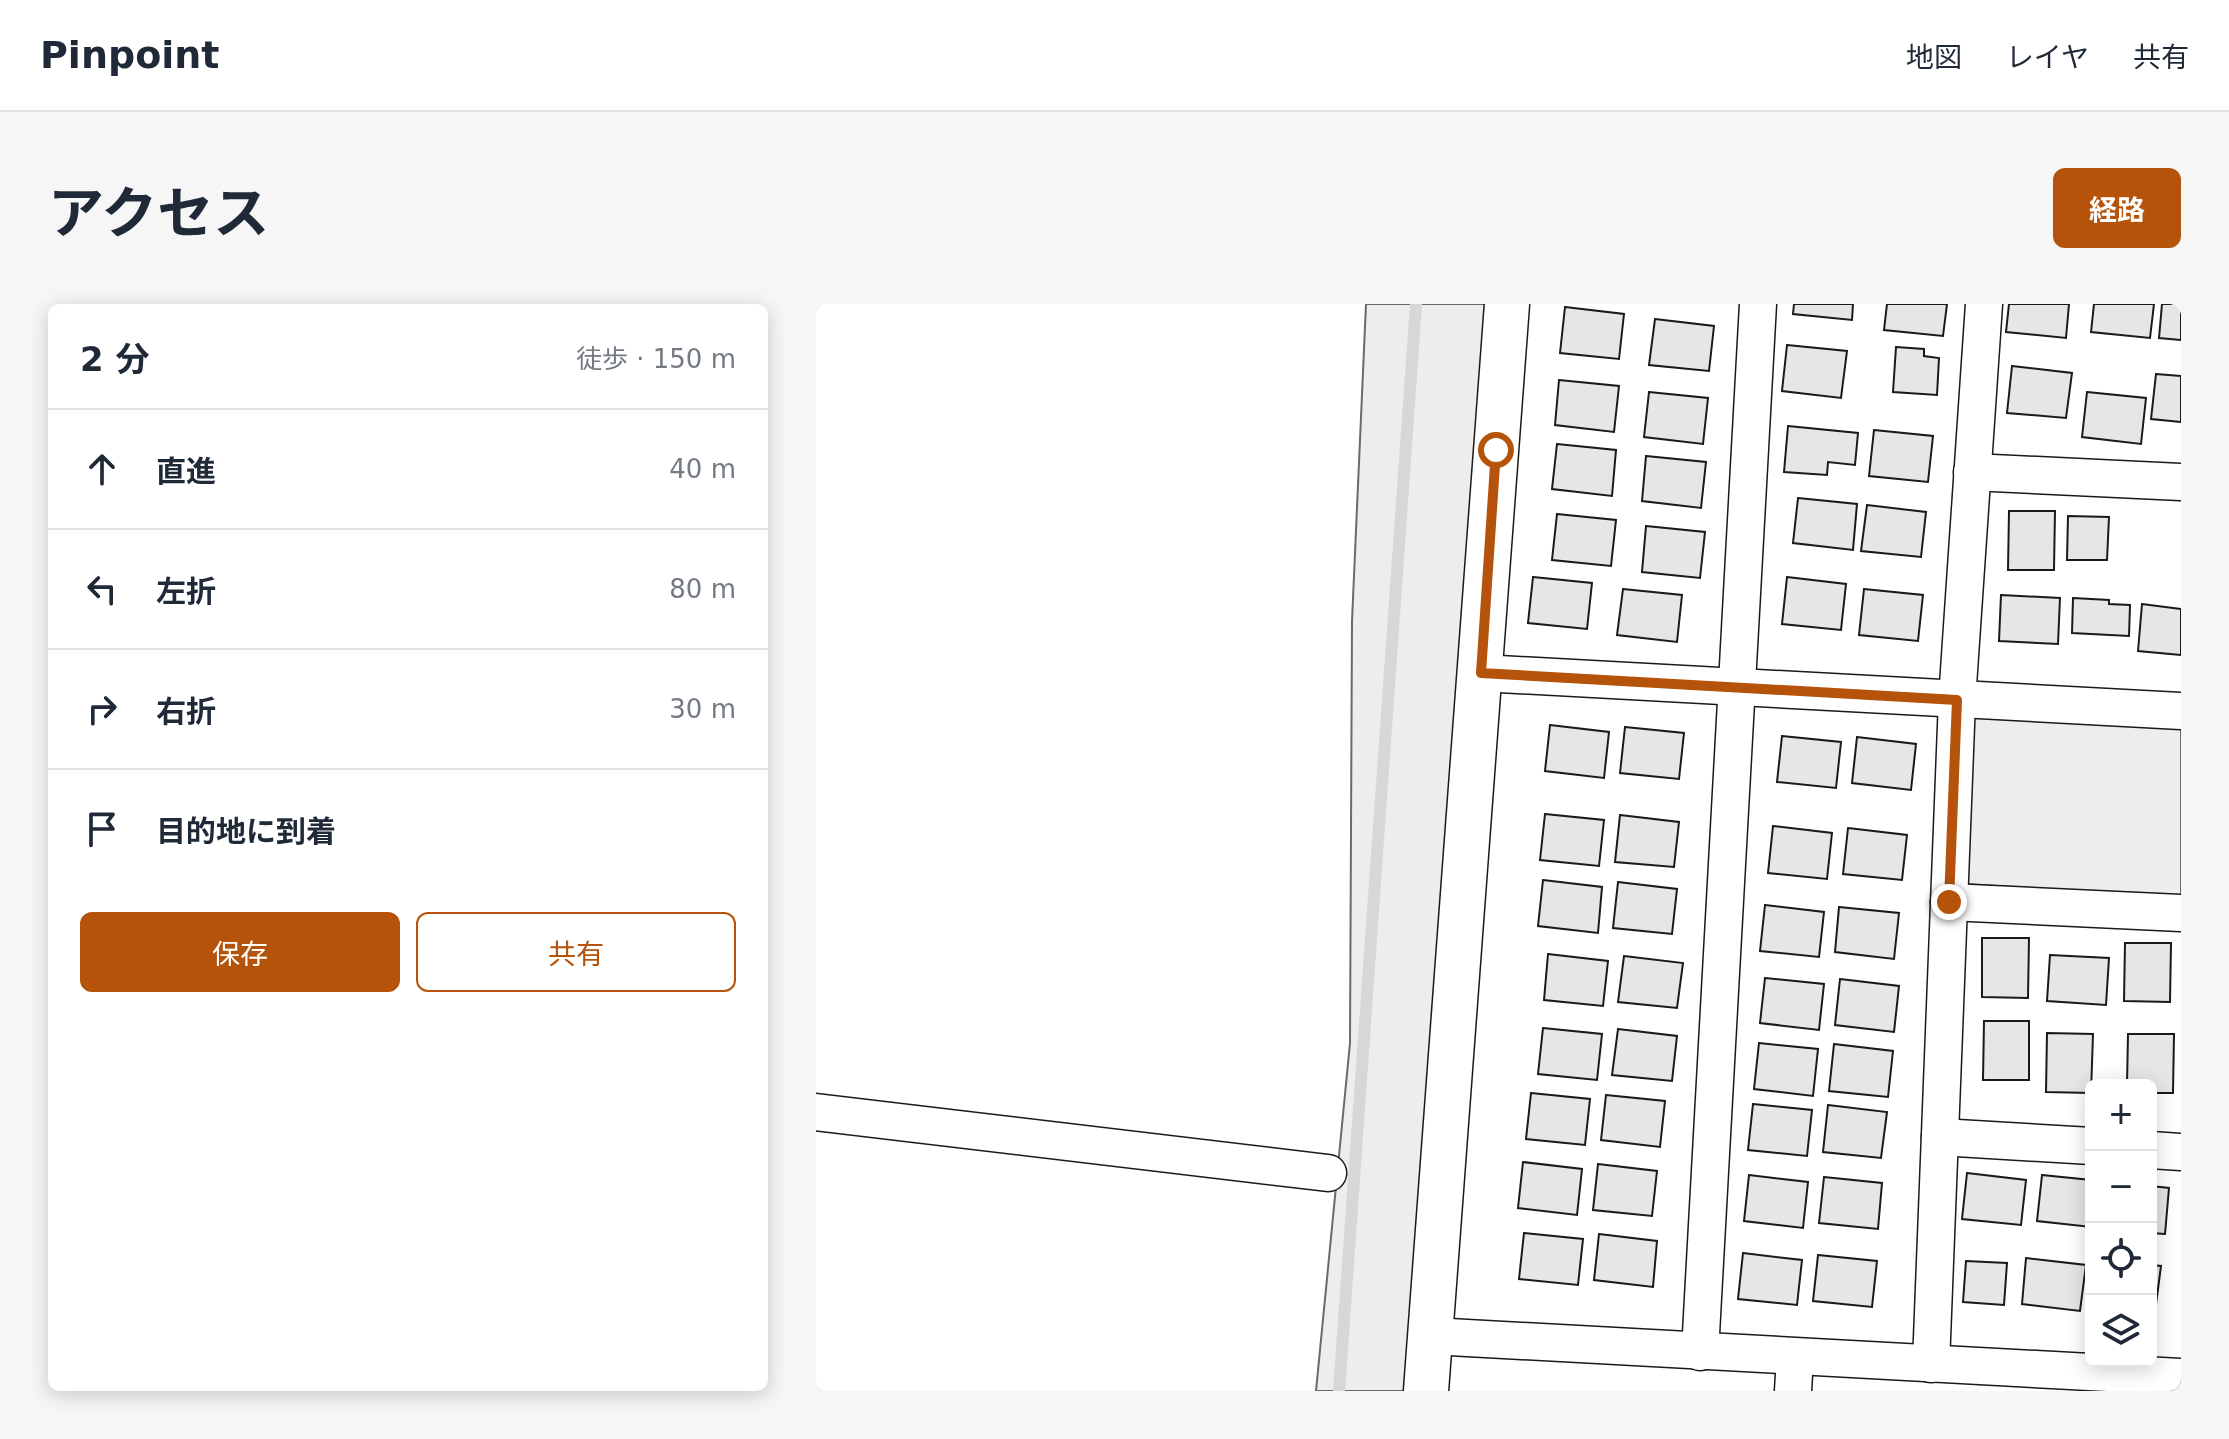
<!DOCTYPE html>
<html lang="ja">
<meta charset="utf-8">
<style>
body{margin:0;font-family:"DejaVu Sans","Noto Sans JP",sans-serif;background:#f6f6f7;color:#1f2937}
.controls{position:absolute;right:24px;bottom:24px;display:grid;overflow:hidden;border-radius:12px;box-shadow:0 4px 20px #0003}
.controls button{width:72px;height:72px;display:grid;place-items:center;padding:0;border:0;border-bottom:2px solid #e0e1e3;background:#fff;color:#1f2937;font:40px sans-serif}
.stop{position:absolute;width:24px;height:24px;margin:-18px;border:6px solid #b45309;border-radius:50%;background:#fff}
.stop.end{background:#b45309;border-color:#fff;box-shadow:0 2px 8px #0008}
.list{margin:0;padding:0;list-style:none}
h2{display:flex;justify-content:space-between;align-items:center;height:104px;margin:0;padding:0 32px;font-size:34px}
h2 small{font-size:26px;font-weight:400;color:#747a83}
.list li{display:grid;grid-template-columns:52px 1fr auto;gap:24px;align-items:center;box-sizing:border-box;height:120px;padding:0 32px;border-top:2px solid #e0e1e3}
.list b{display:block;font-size:30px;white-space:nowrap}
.list em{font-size:26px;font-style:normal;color:#747a83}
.actions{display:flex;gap:16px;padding:24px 32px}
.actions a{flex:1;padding:18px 0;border:2px solid #b45309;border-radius:12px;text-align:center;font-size:28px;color:#b45309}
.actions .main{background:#b45309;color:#fff}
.icon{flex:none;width:44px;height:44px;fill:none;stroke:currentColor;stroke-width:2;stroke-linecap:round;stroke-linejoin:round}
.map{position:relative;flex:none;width:1365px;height:1087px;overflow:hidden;border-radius:12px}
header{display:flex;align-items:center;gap:48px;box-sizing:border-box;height:112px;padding:0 40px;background:#fff;border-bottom:2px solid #e0e1e3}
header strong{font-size:38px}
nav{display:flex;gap:44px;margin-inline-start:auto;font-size:28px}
.intro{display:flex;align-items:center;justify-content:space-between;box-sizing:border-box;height:192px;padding:0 48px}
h1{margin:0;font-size:56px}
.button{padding:20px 36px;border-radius:12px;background:#b45309;color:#fff;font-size:28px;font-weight:700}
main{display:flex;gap:48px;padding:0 48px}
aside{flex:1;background:#fff;border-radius:12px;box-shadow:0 4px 20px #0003}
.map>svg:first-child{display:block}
.built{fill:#ededed;stroke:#6a6a6a;stroke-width:2}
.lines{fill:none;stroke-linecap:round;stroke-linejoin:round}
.stream{stroke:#d7d7d7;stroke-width:12}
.building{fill:#e6e6e6;stroke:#1a1a1a;stroke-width:2}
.street-casing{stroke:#1a1a1a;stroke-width:39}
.secondary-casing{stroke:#1a1a1a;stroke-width:47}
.street{stroke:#fff;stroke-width:36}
.secondary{stroke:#fff;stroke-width:44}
.route{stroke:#b45309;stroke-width:10}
</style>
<header>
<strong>Pinpoint</strong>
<nav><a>地図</a><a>レイヤ</a><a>共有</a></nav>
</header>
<div class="intro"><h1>アクセス</h1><a class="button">経路</a></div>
<main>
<aside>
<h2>2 分<small>徒歩 · 150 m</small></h2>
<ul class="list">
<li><svg class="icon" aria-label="ahead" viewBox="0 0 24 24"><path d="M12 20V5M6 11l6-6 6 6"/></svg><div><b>直進</b></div><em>40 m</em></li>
<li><svg class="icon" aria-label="left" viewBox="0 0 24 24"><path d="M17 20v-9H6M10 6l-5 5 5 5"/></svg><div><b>左折</b></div><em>80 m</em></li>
<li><svg class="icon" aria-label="right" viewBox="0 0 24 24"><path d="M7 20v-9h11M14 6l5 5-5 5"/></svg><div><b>右折</b></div><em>30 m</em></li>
<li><svg class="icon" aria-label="arrive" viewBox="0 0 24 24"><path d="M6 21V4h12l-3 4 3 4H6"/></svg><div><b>目的地に到着</b></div></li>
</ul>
<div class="actions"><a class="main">保存</a><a>共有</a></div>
</aside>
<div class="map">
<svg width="1365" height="1087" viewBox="0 0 1365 1087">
<rect width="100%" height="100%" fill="#fff"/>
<g class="built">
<path d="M550,0h134l-76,1087h-108l34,-348 2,-422z"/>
<path d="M1141,396l224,11v186l-232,-14z"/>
</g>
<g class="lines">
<path class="stream" d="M523,1087l77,-1087"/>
</g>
<g class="building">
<path d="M978,0h59l-1,16 -59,-6z"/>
<path d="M1071,0h60l-4,32 -59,-6z"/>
<path d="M1193,0h60l-3,34 -60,-6z"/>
<path d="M1278,0h60l-4,34 -59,-6z"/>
<path d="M1346,0h19v36l-22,-2z"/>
<path d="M749,3l59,7 -5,45 -59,-6z"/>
<path d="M839,15l59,7 -5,45 -60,-6z"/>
<path d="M971,41l60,6 -6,47 -59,-7z"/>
<path d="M1080,43l28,2v7l15,2 -2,37 -44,-3z"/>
<path d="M1196,62l60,7 -6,45 -59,-5z"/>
<path d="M1340,70l25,2v46l-30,-3z"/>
<path d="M743,76l60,6 -5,46 -59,-7z"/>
<path d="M833,88l59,6 -5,46 -59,-7z"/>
<path d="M1271,88l59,6 -5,46 -59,-7z"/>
<path d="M972,122l70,7 -3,32 -27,-3 -1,13 -43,-3z"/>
<path d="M1058,126l59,6 -5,46 -59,-6z"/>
<path d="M741,140l59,6 -4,46 -60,-7z"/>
<path d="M830,152l60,6 -5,46 -59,-7z"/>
<path d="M982,194l59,6 -4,46 -60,-7z"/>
<path d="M1051,201l59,7 -5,45 -60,-6z"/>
<path d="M1193,207h46l-1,59h-46z"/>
<path d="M741,210l59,6 -5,46 -59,-6z"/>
<path d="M1252,212l41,1 -2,43h-40z"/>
<path d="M830,222l59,6 -5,46 -58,-6z"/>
<path d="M717,273l59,6 -5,46 -59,-6z"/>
<path d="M971,273l59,7 -5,46 -59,-6z"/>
<path d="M807,285l59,6 -5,47 -60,-7z"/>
<path d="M1048,285l59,6 -5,46 -59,-6z"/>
<path d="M1185,291l59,3 -2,46 -59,-3z"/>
<path d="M1257,294l36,2v4l21,1 -1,31 -57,-3z"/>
<path d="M1326,300l39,5v46l-43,-4z"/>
<path d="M734,421l59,7 -5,46 -59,-7z"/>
<path d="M809,423l59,6 -5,46 -59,-6z"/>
<path d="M966,432l59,6 -5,46 -59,-6z"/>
<path d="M1041,433l59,7 -5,46 -59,-7z"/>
<path d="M729,510l59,6 -5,46 -59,-6z"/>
<path d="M804,511l59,7 -5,45 -59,-5z"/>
<path d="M957,522l59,7 -5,46 -59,-6z"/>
<path d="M1032,524l59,7 -5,45 -59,-6z"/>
<path d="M727,576l59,7 -4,46 -60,-7z"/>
<path d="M802,578l59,7 -5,45 -59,-6z"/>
<path d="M949,601l59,7 -5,45 -59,-6z"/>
<path d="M1023,603l60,6 -5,46 -59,-7z"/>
<path d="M1166,634h47l-1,60 -46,-1z"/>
<path d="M1309,639h46l-1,59 -46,-1z"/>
<path d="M732,650l60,7 -5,45 -59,-6z"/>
<path d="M1234,651l59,3 -3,47 -59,-4z"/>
<path d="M808,652l59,7 -6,45 -59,-6z"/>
<path d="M949,674l59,6 -5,46 -59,-7z"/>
<path d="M1024,675l59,7 -5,46 -59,-7z"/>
<path d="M1168,717h45v59h-46z"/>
<path d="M727,724l59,6 -5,46 -59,-6z"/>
<path d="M802,725l59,7 -5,45 -60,-6z"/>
<path d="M1231,729l46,1 -2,59 -45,-1z"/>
<path d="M1312,730h46l-1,59h-22v-8h-24z"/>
<path d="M943,739l59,6 -5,47 -59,-7z"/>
<path d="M1018,740l59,7 -5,46 -59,-6z"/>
<path d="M715,789l59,6 -5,46 -59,-6z"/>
<path d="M790,791l59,6 -5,46 -59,-7z"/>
<path d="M937,800l59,6 -5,46 -59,-6z"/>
<path d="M1012,801l59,7 -6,46 -58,-6z"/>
<path d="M707,858l59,7 -5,46 -59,-7z"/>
<path d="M782,860l59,7 -5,45 -59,-6z"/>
<path d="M1151,869l59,7 -5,45 -59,-6z"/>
<path d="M933,871l59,7 -5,46 -59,-7z"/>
<path d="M1226,871l49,5v47l-54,-6z"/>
<path d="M1008,873l58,6 -4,46 -59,-6z"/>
<path d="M1335,882l18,2 -4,46 -14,-1z"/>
<path d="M708,929l59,6 -5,46 -59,-6z"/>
<path d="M783,930l58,7 -4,46 -59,-7z"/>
<path d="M927,949l59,7 -5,45 -59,-6z"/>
<path d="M1002,951l59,6 -5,46 -59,-6z"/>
<path d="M1210,954l60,7 -6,46 -58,-7z"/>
<path d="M1150,957l41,2 -3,42 -41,-3z"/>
<path d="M1335,961l10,1 -6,46 -4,-1z"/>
</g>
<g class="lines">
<g class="street-casing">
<g id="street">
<path d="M1156,168l209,10"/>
<path d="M665,369l700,38"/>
<path d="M1133,598l232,11"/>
<path d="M0,808l512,61"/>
<path d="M1124,833l151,9"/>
<path d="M1335,846l30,2"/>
<path d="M615,1032l750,41"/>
<path d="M884,1048l58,-1048"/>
<path d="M1115,1060l26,-664 27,-396"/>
<path d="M977,1087l2,-34"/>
</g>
</g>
<g class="secondary-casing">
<path id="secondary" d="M610,1087l81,-1087"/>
</g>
<use href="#street" class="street"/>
<use href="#secondary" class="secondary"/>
</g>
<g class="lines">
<path class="route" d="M680,146l-15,223 476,27 -8,202"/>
</g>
</svg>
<div class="controls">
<button>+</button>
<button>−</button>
<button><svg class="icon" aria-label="locate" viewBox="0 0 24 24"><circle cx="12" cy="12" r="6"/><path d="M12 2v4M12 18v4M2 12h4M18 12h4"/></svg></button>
<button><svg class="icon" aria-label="layers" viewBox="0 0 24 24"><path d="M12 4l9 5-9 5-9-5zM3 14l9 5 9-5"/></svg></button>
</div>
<div class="stop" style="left:680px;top:146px"></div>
<div class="stop end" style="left:1133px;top:598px"></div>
</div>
</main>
